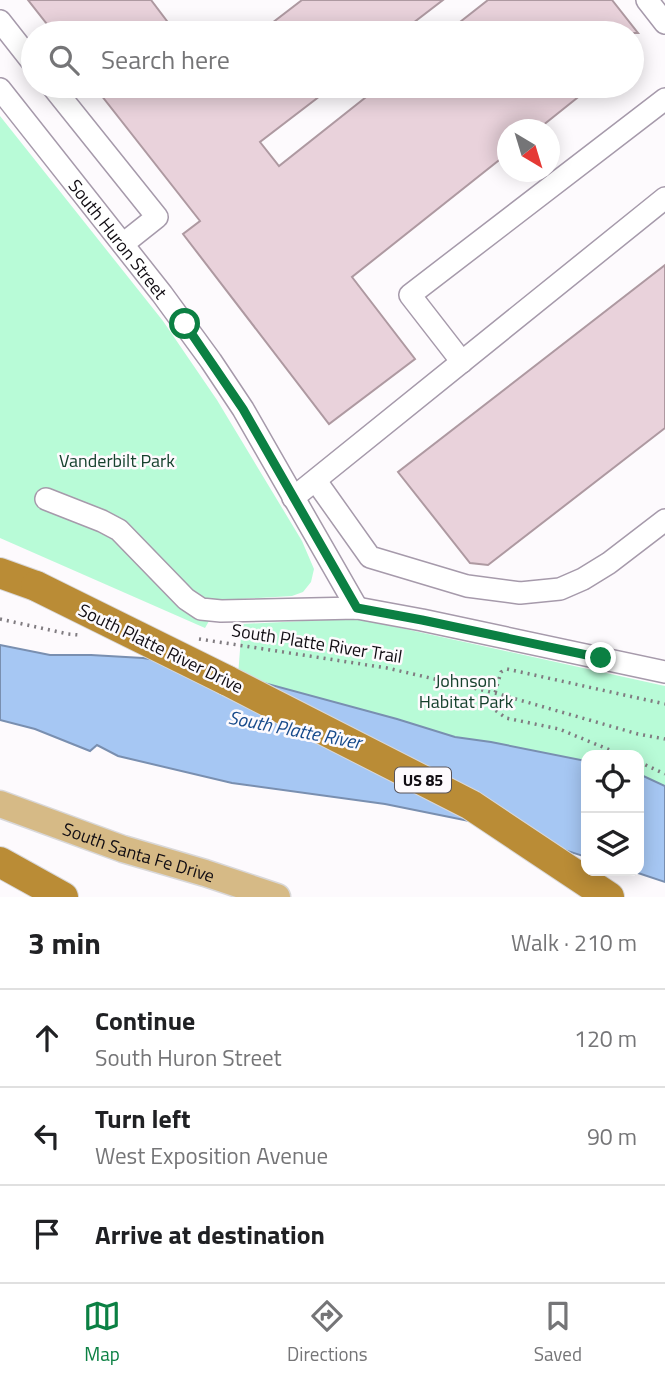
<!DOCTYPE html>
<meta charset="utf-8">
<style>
body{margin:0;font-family:"Titillium Web",sans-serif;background:#f6f6f6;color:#202124}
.controls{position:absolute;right:21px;bottom:21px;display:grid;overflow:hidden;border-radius:14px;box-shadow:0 4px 18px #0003}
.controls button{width:63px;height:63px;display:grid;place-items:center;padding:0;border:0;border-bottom:2px solid #e0e0e0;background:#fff;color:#202124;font:35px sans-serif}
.compass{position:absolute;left:497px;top:119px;width:63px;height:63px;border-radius:50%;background:#fff;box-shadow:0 4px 18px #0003;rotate:142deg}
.stop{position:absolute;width:21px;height:21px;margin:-16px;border:5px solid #0b8043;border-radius:50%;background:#fff}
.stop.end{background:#0b8043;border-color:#fff;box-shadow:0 2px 7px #0008}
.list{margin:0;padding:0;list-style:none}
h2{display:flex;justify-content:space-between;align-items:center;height:91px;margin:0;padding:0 28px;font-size:30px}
h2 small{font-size:23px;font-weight:400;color:#757577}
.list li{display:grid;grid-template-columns:46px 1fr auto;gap:21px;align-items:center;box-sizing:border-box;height:98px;padding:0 28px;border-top:2px solid #e0e0e0}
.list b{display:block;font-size:26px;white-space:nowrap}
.list p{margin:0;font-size:23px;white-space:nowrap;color:#757577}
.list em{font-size:23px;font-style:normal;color:#757577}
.icon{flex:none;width:38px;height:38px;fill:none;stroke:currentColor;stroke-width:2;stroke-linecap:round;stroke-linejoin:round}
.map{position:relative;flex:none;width:665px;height:897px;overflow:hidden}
.search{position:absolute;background:#fff;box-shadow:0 4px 18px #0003;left:21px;right:21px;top:21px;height:77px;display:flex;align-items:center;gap:18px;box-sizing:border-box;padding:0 24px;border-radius:38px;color:#757577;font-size:26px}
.sheet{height:385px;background:#fff}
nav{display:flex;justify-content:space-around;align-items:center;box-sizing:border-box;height:98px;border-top:2px solid #e0e0e0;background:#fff;font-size:19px;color:#757577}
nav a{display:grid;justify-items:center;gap:4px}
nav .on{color:#0b8043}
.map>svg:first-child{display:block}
.green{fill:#b8fbd7}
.water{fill:#a6c7f3;stroke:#798fb0;stroke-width:2}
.building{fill:#e9d2db;stroke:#ae99a1;stroke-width:2}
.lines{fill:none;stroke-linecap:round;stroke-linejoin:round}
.minor-casing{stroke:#a69aab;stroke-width:24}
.major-casing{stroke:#d9d8d9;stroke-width:29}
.highway-casing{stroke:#d9d8d9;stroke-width:32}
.path{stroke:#807c81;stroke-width:3.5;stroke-dasharray:2 5;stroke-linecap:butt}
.minor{stroke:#fff;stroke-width:21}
.major{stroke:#d6ba86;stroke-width:26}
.highway{stroke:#ba8c36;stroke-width:30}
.highway-bridge-casing{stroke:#d9d8d9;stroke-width:32;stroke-linecap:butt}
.highway-bridge{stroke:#ba8c36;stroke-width:30}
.route{stroke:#0b8043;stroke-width:9}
.labels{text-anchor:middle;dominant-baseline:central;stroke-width:5;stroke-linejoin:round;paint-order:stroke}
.shield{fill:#fdfafd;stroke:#585459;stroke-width:2}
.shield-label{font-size:16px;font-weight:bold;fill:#110d13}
.street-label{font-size:18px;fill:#110d13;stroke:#fdfafd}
.park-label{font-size:18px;fill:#15412d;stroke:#fdfafd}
.water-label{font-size:19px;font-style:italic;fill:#174a8b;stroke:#fdfafd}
</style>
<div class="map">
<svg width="665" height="897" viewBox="0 0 665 897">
<rect width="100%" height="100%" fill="#fdfafd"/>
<g class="green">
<path d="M0,116l163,205 54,79 85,141 12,28 -3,13 -8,10 -11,4 -71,4 -16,28 -205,-90z"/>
<path d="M342,619l22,1 301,66v100l-26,-12v-19h-53v6l-95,-19 -36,-5 -58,-18 -159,-43 4,-52z"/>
</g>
<g class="water">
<path d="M0,645l50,10h41l52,3 52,8 43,10 159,43 58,18 36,5 95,19v96l-102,-33 -99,-20 -153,-21 -114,-27 -21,-11 -7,6 -55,-22 -35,-9z"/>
<path d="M639,774l26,12v96l-33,-11h7z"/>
</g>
<g class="building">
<path d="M28,0h123l25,33h-122z"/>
<path d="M302,0h141l-43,33h-141z"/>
<path d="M488,0h124l26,33h-192z"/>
<path d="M94,86h239l-73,56 19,24 101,-80h212l-55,44h-29v23l-156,124 63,82 -86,65 -146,-190 17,-13z"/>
<path d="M665,265v163l-177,137 -18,-2 -72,-91z"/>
</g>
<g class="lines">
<g class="minor-casing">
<g id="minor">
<path d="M647,0l18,23"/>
<path d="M0,21l33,42"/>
<path d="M52,86l105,131 -34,27"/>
<path id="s1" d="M0,89l162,205 49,67 32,48 114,199"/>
<path d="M462,362l-52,-67 255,-196"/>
<path d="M316,481l54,76 97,29 53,7 40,-4 23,-10 26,-16 56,-43"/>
<path d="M293,498l372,-300"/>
<path d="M46,499l56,22 17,9 67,69 15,10 20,2 136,-3 65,12 243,52"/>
</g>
</g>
<g class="major-casing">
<g id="major">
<path id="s2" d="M0,804l123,45 82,24 72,24"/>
</g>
</g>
<g class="highway-casing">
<g id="highway">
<path d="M0,573l36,13"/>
<path d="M226,680l245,125 138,92"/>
<path d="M0,862l63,35"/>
</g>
</g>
<g class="path">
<path d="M0,619l68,15 11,1"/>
<path d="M199,639l188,29 108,25 143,41 27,5"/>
<path d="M622,755l-63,-26 -53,-11 -11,-8 -2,-10 8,-28 6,-3 158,35"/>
<path d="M639,762l26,12"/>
</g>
<use href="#minor" class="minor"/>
<use href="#major" class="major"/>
<use href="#highway" class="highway"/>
<g class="highway-bridge-casing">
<path id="highway-bridge" d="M36,586l190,94"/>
</g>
<use href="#highway-bridge" class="highway-bridge"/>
</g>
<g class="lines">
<path class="route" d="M185,324l58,85 114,199 65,12 179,38"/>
</g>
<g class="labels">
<rect class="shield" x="395" y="767.5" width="56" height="25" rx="5"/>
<g class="shield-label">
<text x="423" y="780">US 85</text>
</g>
<g class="street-label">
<text stroke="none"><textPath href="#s1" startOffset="191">South Huron Street</textPath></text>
<text transform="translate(317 643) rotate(9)">South Platte River Trail</text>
<text transform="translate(161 648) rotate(26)">South Platte River Drive</text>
<text stroke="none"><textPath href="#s2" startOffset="147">South Santa Fe Drive</textPath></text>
</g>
<g class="park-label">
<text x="117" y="460">Vanderbilt Park</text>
<text x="466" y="680">Johnson<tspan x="466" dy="21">Habitat Park</tspan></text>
</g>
<g class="water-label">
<text transform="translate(295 729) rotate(11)">South Platte River</text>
</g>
</g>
</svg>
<div class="controls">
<button><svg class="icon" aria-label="locate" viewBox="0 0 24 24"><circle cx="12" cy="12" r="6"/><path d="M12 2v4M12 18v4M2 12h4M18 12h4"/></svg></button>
<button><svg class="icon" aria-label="layers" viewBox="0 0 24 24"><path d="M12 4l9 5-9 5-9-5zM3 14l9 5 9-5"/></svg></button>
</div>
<svg class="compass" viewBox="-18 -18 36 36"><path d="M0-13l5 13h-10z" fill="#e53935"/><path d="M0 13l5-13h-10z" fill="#757577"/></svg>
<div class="stop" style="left:185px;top:324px"></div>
<div class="stop end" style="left:601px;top:658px"></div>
<div class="search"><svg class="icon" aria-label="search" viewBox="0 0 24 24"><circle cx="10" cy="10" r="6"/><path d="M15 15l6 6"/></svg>Search here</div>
</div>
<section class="sheet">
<h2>3 min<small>Walk · 210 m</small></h2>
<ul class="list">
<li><svg class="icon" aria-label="ahead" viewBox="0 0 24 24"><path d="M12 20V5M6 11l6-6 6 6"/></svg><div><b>Continue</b><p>South Huron Street</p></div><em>120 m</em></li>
<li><svg class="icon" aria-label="left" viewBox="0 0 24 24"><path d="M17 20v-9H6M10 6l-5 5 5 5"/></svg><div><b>Turn left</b><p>West Exposition Avenue</p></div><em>90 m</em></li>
<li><svg class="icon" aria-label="arrive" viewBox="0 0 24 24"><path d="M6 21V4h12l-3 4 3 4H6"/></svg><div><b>Arrive at destination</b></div></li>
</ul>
</section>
<nav>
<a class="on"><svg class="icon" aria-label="map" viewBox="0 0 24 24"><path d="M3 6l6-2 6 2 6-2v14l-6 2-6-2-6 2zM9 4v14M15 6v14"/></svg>Map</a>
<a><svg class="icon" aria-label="directions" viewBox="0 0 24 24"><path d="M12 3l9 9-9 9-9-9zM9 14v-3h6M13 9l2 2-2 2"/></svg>Directions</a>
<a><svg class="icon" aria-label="saved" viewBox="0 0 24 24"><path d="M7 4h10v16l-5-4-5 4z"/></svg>Saved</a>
</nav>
